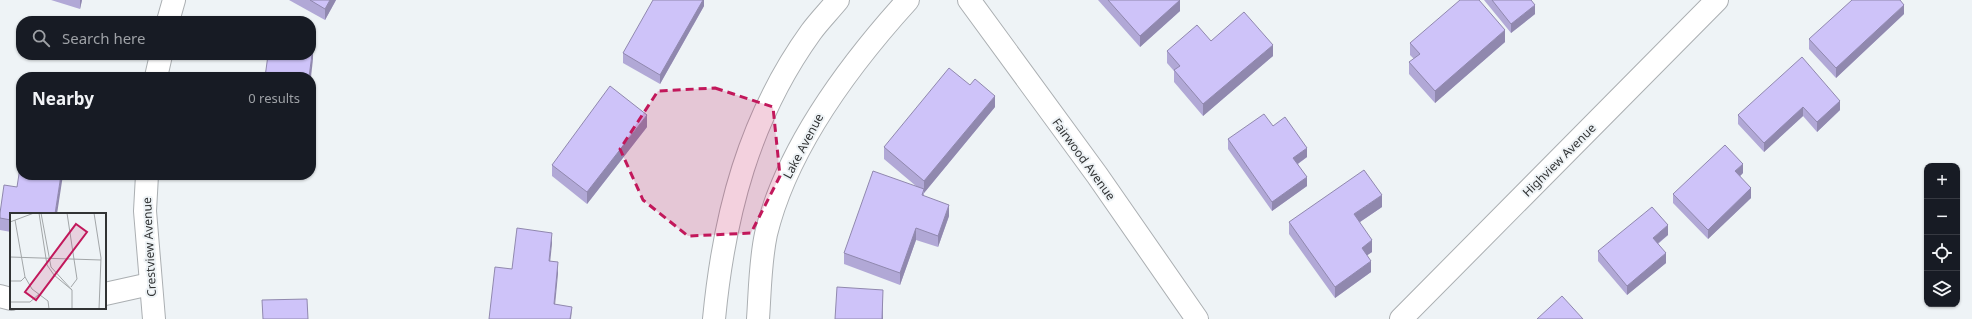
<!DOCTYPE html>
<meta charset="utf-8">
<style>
body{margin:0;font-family:"Noto Sans",sans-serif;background:#242831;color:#f1f3f6}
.controls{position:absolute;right:12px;bottom:12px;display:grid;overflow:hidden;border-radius:8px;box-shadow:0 1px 3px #0004}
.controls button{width:36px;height:36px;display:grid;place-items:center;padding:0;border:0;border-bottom:1px solid #363941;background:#171b24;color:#f1f3f6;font:20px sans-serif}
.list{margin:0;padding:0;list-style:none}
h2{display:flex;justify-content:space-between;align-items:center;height:52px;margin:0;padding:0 16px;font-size:17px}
h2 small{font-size:13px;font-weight:400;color:#9ea1a6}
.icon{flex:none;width:22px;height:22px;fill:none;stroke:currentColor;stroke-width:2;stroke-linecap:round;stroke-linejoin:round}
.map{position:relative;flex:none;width:1972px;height:319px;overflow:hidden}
.search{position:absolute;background:#171b24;box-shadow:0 1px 3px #0004;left:16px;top:16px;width:300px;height:44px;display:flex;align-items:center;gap:10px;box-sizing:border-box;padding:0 14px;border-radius:16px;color:#9ea1a6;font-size:15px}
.panel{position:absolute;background:#171b24;box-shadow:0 1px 3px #0004;left:16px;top:72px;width:300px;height:108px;border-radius:16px}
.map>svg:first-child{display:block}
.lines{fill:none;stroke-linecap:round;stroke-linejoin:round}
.street-casing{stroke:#abafb2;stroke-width:24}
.street{stroke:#fff;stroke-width:22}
.wall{fill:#b1a8d6}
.shaded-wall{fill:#9088ae}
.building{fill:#cec3f9;stroke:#9088ae}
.marked{fill:#c2185b;fill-opacity:0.2;stroke:#c2185b;stroke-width:3;stroke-dasharray:8 5;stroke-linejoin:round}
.labels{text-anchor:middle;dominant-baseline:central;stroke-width:4;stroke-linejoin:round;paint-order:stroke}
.street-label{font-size:12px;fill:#313334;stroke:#eef3f6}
.inset-road{fill:none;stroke:#a2a6a8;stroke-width:1}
.view{fill:#c2185b;fill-opacity:0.15;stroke:#c2185b;stroke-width:2}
.inset-edge{fill:none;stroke:#313334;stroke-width:2}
</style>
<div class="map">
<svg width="1972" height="319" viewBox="0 0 1972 319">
<rect width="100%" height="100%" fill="#eef3f6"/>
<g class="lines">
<g class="street-casing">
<g id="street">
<path d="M969,0l128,175 100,144"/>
<path d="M168,21l6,-21"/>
<path d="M156,77l5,-22"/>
<path d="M147,175l-2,36 9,108"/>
<path d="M105,294l45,-10"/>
<path d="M0,296l11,3"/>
<path d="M714,319c10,-104 35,-201 97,-287 8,-11 18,-21 27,-32"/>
<path d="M758,319c2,-28 2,-57 8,-85 21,-87 83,-169 142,-234"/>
<path d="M1401,319l316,-319"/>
</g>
</g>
<use href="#street" class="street"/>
</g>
<g class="wall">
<path d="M51,0h31l-2,9z"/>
<path d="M289,0h47l-11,20z"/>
<path d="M704,0v6l-44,78 -37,-21v-10z"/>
<path d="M1098,0h82v11l-40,36z"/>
<path d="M1484,0h47l4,14 -24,19z"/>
<path d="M1904,14l-68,64 -27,-29v-10z"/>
<path d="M1211,41l62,15 -70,60 -29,-34v-11l-7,-8v-12z"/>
<path d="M1505,42l-70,61 -26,-29v-12l5,-3 -4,-4v-12z"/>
<path d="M1840,101v9l-23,22 -14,-16 -39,36 -26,-28v-9z"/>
<path d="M995,107l-71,86v-1v4l25,20 -11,31 -22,-7 -16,45 -56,-21v-11l72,-67 -32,-27v-12z"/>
<path d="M1273,126l34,31 -9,7 9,22 -35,25 -44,-62v-10z"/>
<path d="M647,127l-60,77 -35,-28v-11z"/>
<path d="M1743,173l-3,3 11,22 -43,41 -35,-36v-9z"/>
<path d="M21,175l-10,39v18l-11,-2v-17l17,-26z"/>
<path d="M1382,207l-22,15 12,30 -5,3 4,17 -36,26 -46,-64v-12z"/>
<path d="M1668,235l-10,9 8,19 -39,32 -29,-34v-10z"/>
</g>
<g class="shaded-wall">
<path d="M80,0h2l-2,9z"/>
<path d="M330,0h6l-11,20v-11z"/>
<path d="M703,0h1v6l-44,78v-9z"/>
<path d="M1180,0v11l-40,36v-11z"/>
<path d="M1535,5v9l-24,19v-9z"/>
<path d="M1904,5v9l-68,64v-10z"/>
<path d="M1505,30v12l-70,61v-12z"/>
<path d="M1273,45v11l-70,60v-12z"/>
<path d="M313,47v12l-2,18h-2z"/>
<path d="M995,96v11l-71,86v-12z"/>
<path d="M1840,101v9l-23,22v-10z"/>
<path d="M1803,107v9l-39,36v-9z"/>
<path d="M647,115v12l-60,77v-12z"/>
<path d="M1307,148v9l-14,10v-9z"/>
<path d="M1743,164v9l-8,8v-10z"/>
<path d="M61,175h2l-6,39h-2z"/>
<path d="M1307,177v9l-35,25v-9z"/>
<path d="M1751,188v10l-43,41v-9z"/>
<path d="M1382,195v12l-28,19v-12z"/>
<path d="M949,205v11l-11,31v-11z"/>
<path d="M1668,225v10l-15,12v-9z"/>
<path d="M916,228v12l-16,45v-12z"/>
<path d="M552,233v11l-3,29v-12z"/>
<path d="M1372,240v12l-10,7v-11z"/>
<path d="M1666,253v10l-39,32v-9z"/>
<path d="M1371,261v11l-36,26v-11z"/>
<path d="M558,262v12l-4,42v-12z"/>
<path d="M883,290v29h-1z"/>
<path d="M572,307l-1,12h-1z"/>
</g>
<g class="building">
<path d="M310,0h20l-5,9z"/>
<path d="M653,0h50l-43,75 -37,-22z"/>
<path d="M1108,0h72l-40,36z"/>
<path d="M1460,0h19l26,30 -70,61 -26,-29 11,-8 -10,-11z"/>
<path d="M1492,0h39l4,5 -24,19z"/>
<path d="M1852,0h48l4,5 -68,63 -27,-29z"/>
<path d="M1244,12l29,33 -70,59 -29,-34 6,-4 -13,-15 30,-26 14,16z"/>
<path d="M311,47h2l-4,30h-44l3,-22h43z"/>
<path d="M1802,57l38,44 -23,21 -14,-15 -39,36 -26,-28z"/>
<path d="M949,68l21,17 5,-6 20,17 -71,85 -40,-34z"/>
<path d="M610,86l37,29 -60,77 -35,-27z"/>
<path d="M1264,114l9,12 12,-9 22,31 -14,10 14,19 -35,25 -44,-63z"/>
<path d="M1725,145l18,19 -8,7 16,17 -43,42 -35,-36z"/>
<path d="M21,161v14h40l-6,39h-44v6l-11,-2v-5l4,-28 13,2z"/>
<path d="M1364,170l18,25 -28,19 18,26 -10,8 9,13 -36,26 -46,-65z"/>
<path d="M873,171l51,18 -2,6 27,10 -11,31 -22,-8 -16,45 -56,-20z"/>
<path d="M1652,207l16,18 -15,13 13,15 -39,33 -29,-35z"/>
<path d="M517,228l35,5 -3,28 9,1 -4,42 18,3 -2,12h-81l6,-52 17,2z"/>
<path d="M837,287l46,3 -1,29h-47z"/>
<path d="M1562,296l21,23h-46z"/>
<path d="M307,299l1,20h-45l-1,-19z"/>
</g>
<path class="marked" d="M715,88l58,19 7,69 -29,57 -63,3 -45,-36 -23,-51 38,-58z"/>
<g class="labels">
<g class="street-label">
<text transform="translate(803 146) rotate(-62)">Lake Avenue</text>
<text transform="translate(1084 159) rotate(54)">Fairwood Avenue</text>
<text transform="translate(1559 160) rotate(-45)">Highview Avenue</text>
<text transform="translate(149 247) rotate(-93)">Crestview Avenue</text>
</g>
</g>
<g transform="translate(10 213)">
<rect width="96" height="96" fill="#eef3f6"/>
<path class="inset-road" d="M29,0l8,52 7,10 18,15v19M31,0l10,54 21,23M57,0l10,66 -6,8M84,0l7,45 -2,51M5,7l10,57 7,12 16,12 1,8M0,9l24,-9M0,44l91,3M0,68h11l4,-4M0,89h20l9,-8"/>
<path class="view" d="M66,11l11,8 -51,68 -11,-8z"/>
<rect width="96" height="96" class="inset-edge"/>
</g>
</svg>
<div class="controls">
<button>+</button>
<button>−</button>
<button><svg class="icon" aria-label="locate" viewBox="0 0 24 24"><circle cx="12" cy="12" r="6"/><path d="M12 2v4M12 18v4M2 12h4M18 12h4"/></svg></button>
<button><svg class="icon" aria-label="layers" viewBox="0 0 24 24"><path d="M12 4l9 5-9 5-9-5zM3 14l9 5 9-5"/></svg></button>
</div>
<div class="search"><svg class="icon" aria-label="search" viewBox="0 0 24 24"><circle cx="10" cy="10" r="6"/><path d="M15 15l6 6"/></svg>Search here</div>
<section class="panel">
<h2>Nearby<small>0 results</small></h2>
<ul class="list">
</ul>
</section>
</div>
